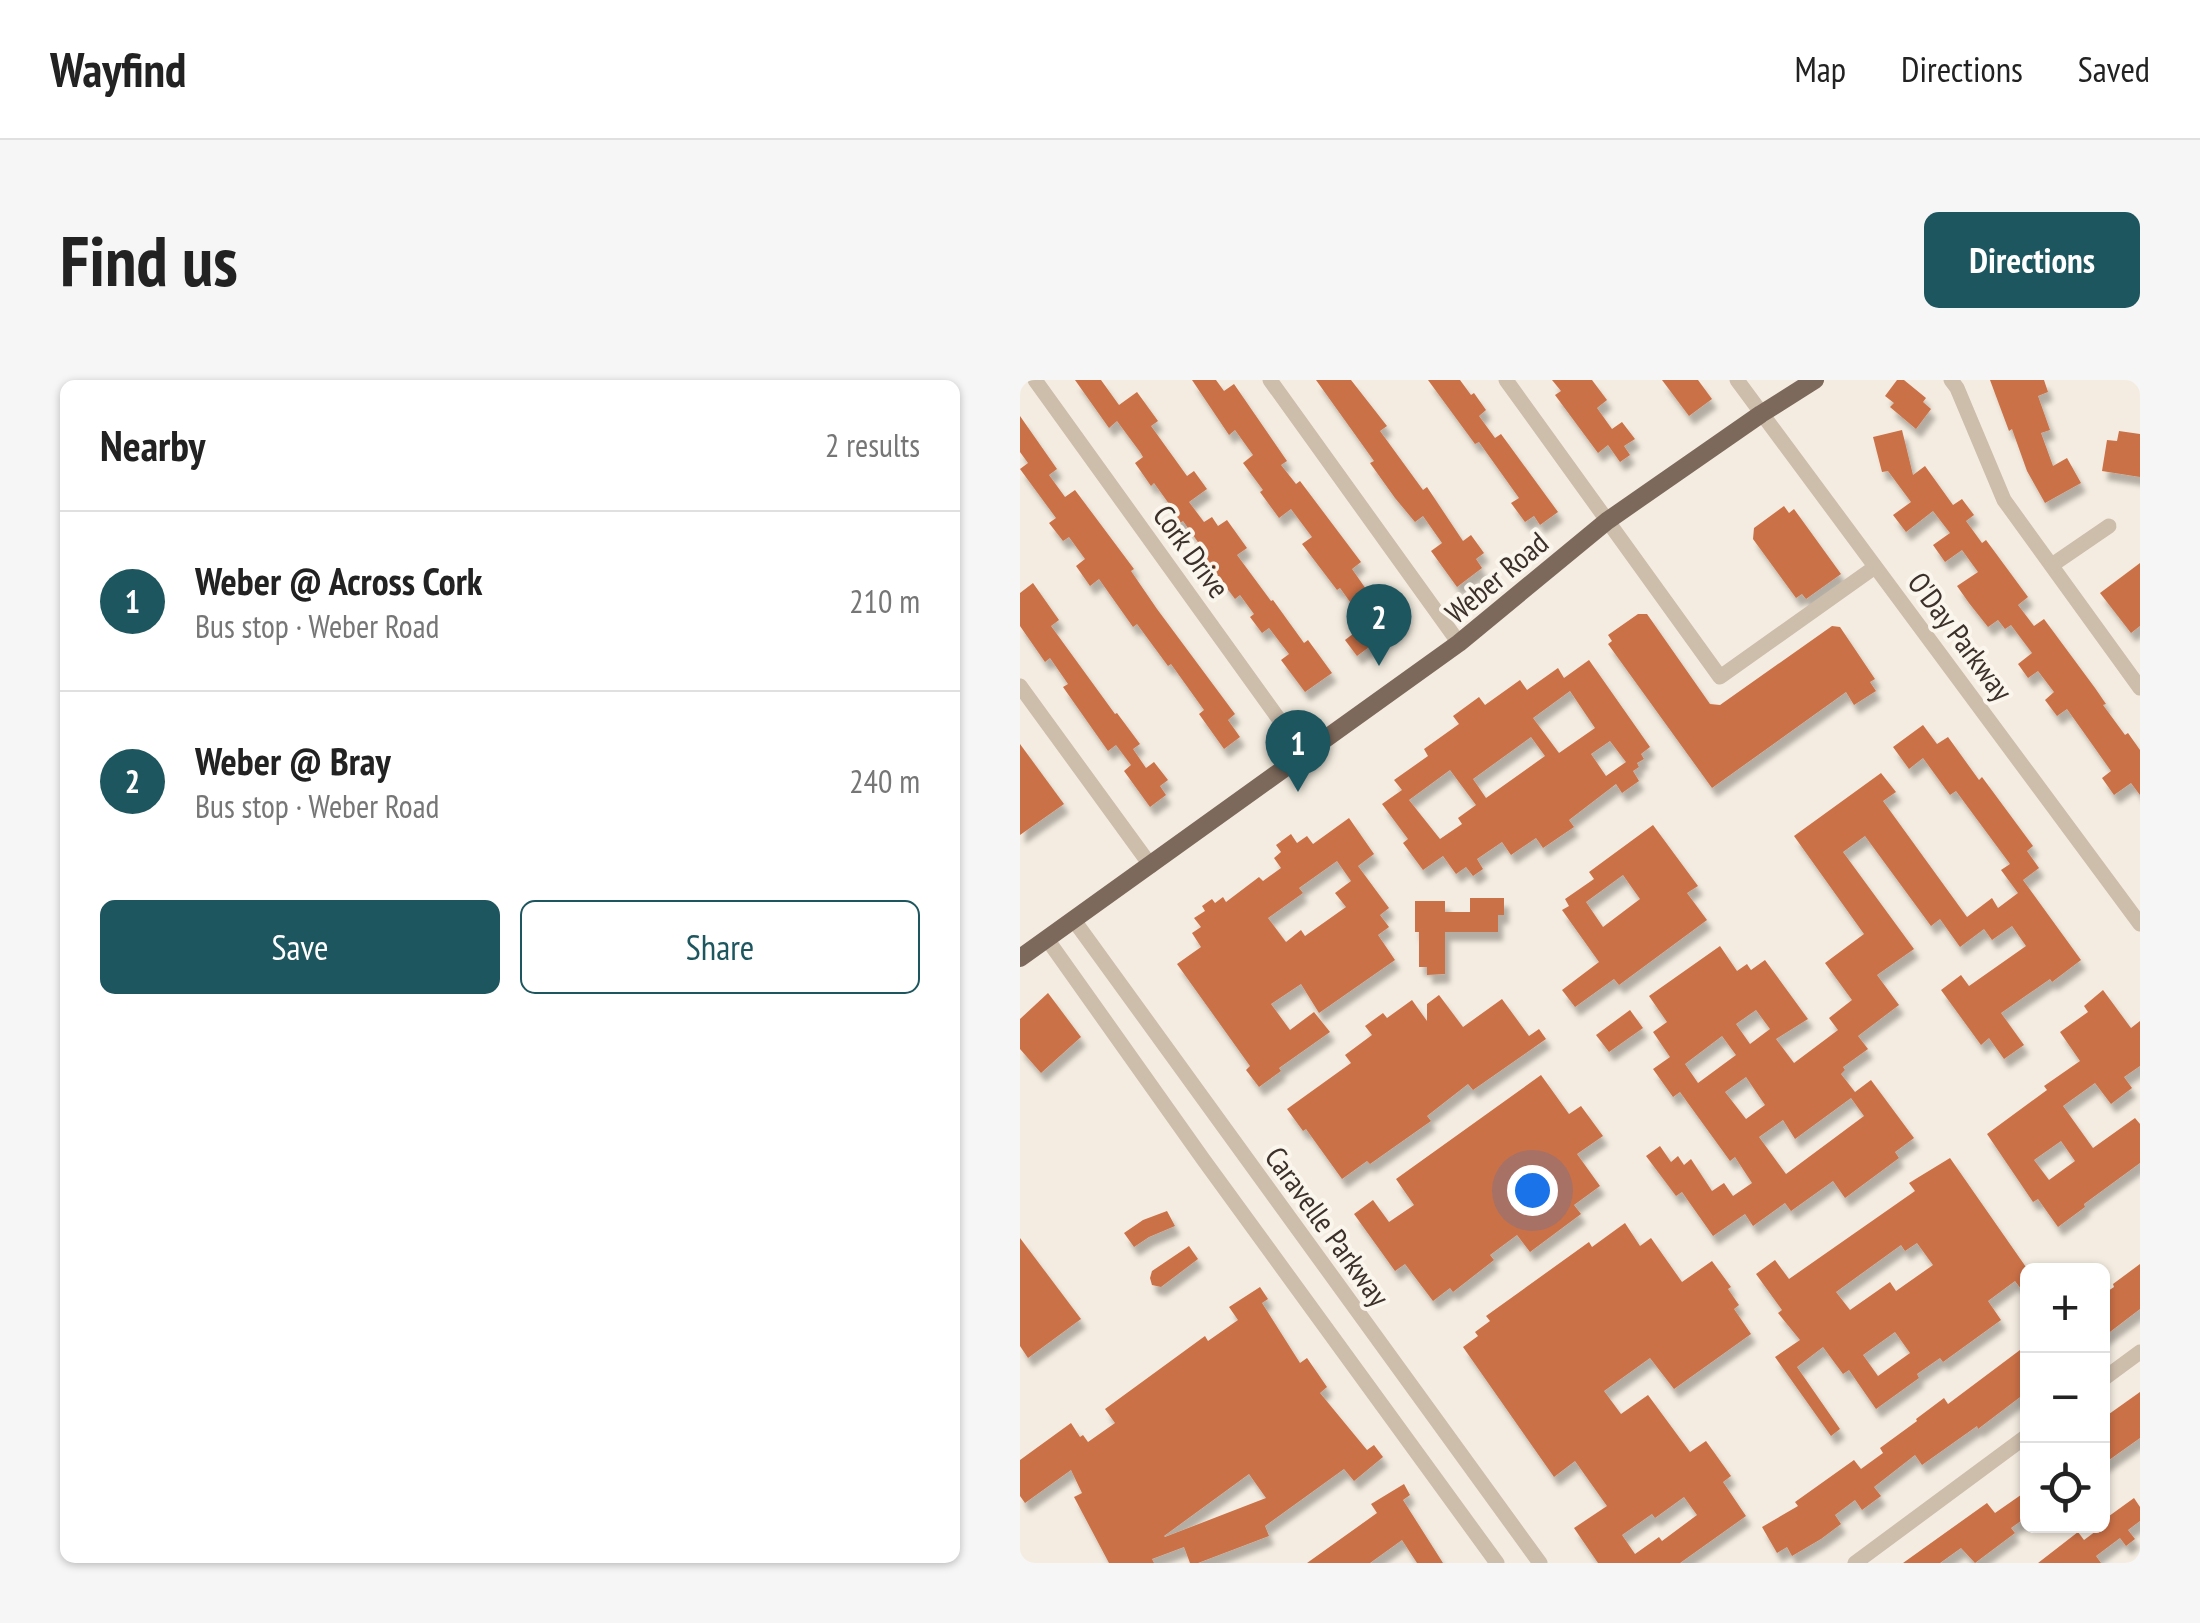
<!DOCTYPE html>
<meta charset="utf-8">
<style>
body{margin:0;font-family:"PT Sans Narrow",sans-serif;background:#f6f6f6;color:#222}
.controls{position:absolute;right:30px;bottom:30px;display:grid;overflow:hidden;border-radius:15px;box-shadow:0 2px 8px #0004}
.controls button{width:90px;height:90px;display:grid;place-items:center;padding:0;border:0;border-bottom:2px solid #e0e0e0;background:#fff;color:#222;font:50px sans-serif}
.you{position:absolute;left:512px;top:810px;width:35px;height:35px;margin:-25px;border:8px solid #fff;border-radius:50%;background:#1a73e8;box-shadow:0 0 0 15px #1a73e833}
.badge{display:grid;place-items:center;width:65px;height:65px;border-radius:50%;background:#1d565f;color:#fff;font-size:32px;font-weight:700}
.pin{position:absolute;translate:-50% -82px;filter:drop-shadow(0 2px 5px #0008)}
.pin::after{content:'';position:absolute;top:52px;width:35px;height:30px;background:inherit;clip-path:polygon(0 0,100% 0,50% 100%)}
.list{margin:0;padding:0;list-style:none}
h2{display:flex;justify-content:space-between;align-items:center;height:130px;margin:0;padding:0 40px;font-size:42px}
h2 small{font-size:32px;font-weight:400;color:#767676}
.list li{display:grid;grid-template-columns:65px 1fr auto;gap:30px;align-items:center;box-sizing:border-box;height:180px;padding:0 40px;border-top:2px solid #e0e0e0}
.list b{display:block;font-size:38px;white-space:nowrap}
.list p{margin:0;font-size:32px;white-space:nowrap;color:#767676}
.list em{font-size:32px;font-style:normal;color:#767676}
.actions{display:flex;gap:20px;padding:30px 40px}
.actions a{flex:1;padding:22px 0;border:2px solid #1d565f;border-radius:15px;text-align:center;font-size:35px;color:#1d565f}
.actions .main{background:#1d565f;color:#fff}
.icon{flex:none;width:55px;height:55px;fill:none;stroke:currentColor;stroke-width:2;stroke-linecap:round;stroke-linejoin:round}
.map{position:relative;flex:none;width:1120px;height:1183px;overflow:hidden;border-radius:15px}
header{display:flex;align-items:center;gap:60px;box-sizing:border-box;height:140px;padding:0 50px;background:#fff;border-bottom:2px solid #e0e0e0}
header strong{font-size:48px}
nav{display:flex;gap:55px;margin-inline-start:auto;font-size:35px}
.intro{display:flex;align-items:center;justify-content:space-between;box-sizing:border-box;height:240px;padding:0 60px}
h1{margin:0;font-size:70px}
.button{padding:25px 45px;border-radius:15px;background:#1d565f;color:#fff;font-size:35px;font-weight:700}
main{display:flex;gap:60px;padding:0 60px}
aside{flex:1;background:#fff;border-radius:15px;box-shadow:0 2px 8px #0004}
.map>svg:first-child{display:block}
.building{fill:#cb7147;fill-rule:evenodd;filter:url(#shadow)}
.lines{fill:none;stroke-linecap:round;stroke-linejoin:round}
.minor{stroke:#cdbdab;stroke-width:15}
.major{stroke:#7d695b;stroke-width:18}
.labels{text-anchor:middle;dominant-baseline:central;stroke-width:8;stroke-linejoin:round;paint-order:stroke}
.street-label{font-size:30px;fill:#3b312a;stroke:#fbf6ed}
</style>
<header>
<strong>Wayfind</strong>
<nav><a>Map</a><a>Directions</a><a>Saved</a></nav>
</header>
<div class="intro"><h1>Find us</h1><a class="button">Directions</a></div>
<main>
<aside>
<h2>Nearby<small>2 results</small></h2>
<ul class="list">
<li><span class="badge">1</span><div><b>Weber @ Across Cork</b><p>Bus stop · Weber Road</p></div><em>210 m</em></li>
<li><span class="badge">2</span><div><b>Weber @ Bray</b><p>Bus stop · Weber Road</p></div><em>240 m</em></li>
</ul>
<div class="actions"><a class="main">Save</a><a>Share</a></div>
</aside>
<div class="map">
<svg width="1120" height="1183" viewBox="0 0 1120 1183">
<defs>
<filter id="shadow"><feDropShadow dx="5" dy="9" stdDeviation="2.5" flood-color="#0004"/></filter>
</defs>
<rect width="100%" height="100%" fill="#f4ece0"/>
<g class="building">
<path d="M55,0h26l18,25 18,-13 21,29 -7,5 36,50 7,-5 13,18 -18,13 15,20 8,-5 6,9 9,-6 20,28 -10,7 34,46 2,-1 31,43 4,-3 24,33 -27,19 -24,-32 8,-6 -20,-26 -7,5 -12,-16 4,-3 -14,-19 -5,4 -21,-28 -1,2 -13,-17 5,-4 -22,-31 -5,3 -10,-14 4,-2 -18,-25 -3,3 -16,-23 8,-6 -3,-5 -23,-31 -8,7z"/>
<path d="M172,0h24l8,11 10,-7 53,77 -6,4 15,19 4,-3 61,81 -9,7 16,23 9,-6 26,36 -46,34 -12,-16 21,-16 -26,-36 -3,2 -35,-46 10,-7 -21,-28 -12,9 -19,-26 3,-2 -20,-27 10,-8 -18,-25 -6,5z"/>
<path d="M296,0h35l36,46 -7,5 43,59 4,-3 36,54 8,-6 13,18 -8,6 6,9 -25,19 -26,-36 11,-8 -19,-27 -8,6 -20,-24 -25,-35 4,-2z"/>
<path d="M408,0h32l11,15 3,-2 12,17 -7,6 16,22 6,-4 57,78 -18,13 -6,-9 -9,6 -14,-19 8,-5 -40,-56 -4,2z"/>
<path d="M532,0h40l15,20 -10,8 15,21 10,-7 13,17 -11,7 6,9 -10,7 -12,-17 -10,8 -43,-58 6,-4z"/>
<path d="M642,0h36l14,19 -23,17z"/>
<path d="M877,0h7l22,18 -3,4 8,7 -15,20 -26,-22 4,-4 -9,-7z"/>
<path d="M970,0h54l4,12 -10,4 12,34 -9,3 12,33 14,-8 14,25 -36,20 -18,-32 -15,-42 -3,2z"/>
<path d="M0,36l37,53 -8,6 16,22 10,-7 59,79 -3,2 26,38 78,105 -7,6 12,17 -16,12 -25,-35 5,-4 -33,-46 -3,2 -31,-42 -4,3 -34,-48 -9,7 -14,-20 9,-7 -16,-22 -6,4 -14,-18 7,-5 -36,-49 8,-6 -8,-11z"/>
<path d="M882,50l11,45 12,-9 28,39 9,-6 12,16 -8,6 16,22 4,-3 42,57 -10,8 16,21 10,-7 51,69 11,16 -3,1 22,30 3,-2 12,17v45l-9,-12 -17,12 -12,-17 9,-7 -29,-41 -15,-21 -10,7 -12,-16 9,-8 -16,-21 -10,7 -10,-14 14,-11 -21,-28 -6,4 -7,-9 -10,7 -19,-24 -12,-17 21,-14 -16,-22 -17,12 -12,-17 17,-12 -17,-22 -27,21 -13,-17 18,-13 -23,-31 -6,1 -9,-35z"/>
<path d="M1099,51l21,3v43l-38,-6 5,-31 10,1z"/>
<path d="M764,126l5,7 5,-4 47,65 -35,25 -4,-5 -6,4 -43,-59 1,-11z"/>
<path d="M1120,183v63l-9,7 -31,-40z"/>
<path d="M13,203l26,37 -8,6 64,88 2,-1 23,31 -7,5 13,19 8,-6 14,18 -8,6 6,9 -16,12 -26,-36 7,-6 -15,-20 -8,6 -45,-64 5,-3 -18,-26 -5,4 -25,-36v-33z"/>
<path d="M618,234h9l63,90 10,1 112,-79 8,1 35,52 -5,3 6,9 -22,14 -8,-13 -134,96 -104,-144 4,-3 -4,-6z"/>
<path d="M569,280l61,87 -9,7 3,5 -7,4 2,4 -6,4 6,10 -17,12 -6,-9 -47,36 5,7 -31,21 -7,-10 -25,17 -9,-13 -25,17 6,10 -10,7 -7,-9 -10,7 -13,-18 -20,14 -20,-27 5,-4 -26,-35 20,-14 -8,-10 34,-24 -4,-7 35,-25 -6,-8 26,-19 6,8 35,-25 7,10 31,-22 6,10zM550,311l25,37 -36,25 -26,-35zM511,357l14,19 -59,42 -13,-19zM590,361l16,21 -20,14 -15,-22zM430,390l26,35 -18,13 4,6 -22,15 -31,-39z"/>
<path d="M903,345l14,19 11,-7 31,43 3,-3 51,69 -6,5 12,17 -16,12 58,80 -29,22 -2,-3 -49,34 23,32 -20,14 -15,-21 -8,7 -40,-55 20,-15 8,11 57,-40 -14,-20 -20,14 -8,-11 -24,18 -20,-28 -9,7 -66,-90 -22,16 71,97 -37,26 22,30 -41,31 10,13 -25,18 2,3 -4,4 14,18 16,-12 43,58 -19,14 4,6 -54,40 -12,-17 -42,30 -6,-8 -32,23 -8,-12 -32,22 -31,-44 -6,4 -30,-40 14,-10 11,16 7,-6 6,9 7,-6 21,32 12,-8 9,13 19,-13 -17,-26 -5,4 -50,-69 -7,5 -20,-28 17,-12 -17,-25 14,-10 -18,-26 71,-50 17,25 10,-7 4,6 14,-10 43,59 -32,20 18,24 44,-33 -9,-12 23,-18 -27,-37 39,-29 -70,-98 87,-63 15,19 -13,9 84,116 25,-19 6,10 20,-15 -17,-23 9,-6 -54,-73 -6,4 -27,-37 -14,11 -16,-22zM736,630l14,19 -20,15 -14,-20zM702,656l14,19 -38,28 -13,-19zM726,697l19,28 -19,14 -21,-27zM831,718l13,18 -78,58 -27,-37 24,-17 12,19z"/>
<path d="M0,364l44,60 -44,31z"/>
<path d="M329,438l25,36 -16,12 31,42 -9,7 9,12 -11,8 17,25 -76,53 -18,-29 -30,20 19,26 24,-18 16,20 -51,36 2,3 -22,16 -13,-17 4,-4 -73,-102 24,-17 -9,-14 9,-6 -7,-9 11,-7 -3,-5 10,-7 3,4 8,-6 3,5 33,-25 4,4 18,-13 -7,-10 7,-6 -5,-7 15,-11 6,9 10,-7 6,8zM317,481l14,20 -16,12 11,14 -41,29 -4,-6 -15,12 -18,-24 35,-25 -4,-5z"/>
<path d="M633,445l45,61 -11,7 20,27 -88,65 -5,-6 -39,28 -13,-17 37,-28 -37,-52 7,-4 -4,-7 29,-20 -5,-7zM603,495l17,24 -37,28 -17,-25z"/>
<path d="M450,518h34v17h-6v17h-53v42l-18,1v-8h-8v-35h-4v-31h30v11h25z"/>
<path d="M1083,610l28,38 9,-7v45l-16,11 8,11 -21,16 -16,-21 -32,23 30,42 42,-30 5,6v39l-56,41 1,3 -27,20 -20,-28 -5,3 -46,-68 60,-44 -3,-4 36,-25 -20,-29 28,-20 -4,-6zM1041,761l14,20 -26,19 -15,-20z"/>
<path d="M28,613l33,44 -40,36 -21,-24v-30z"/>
<path d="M419,615l24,32 39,-28 27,37 10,-7 7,10 -73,51 -5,-6 -41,32 4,5 -61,43 -3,-3 -25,18 -36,-50 -3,2 -16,-22 64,-46 -6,-8 27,-20 -7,-9 18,-13 4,5 25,-18 15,21v-17z"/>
<path d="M610,630l13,18 -34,24 -13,-17z"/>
<path d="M521,695l28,39 12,-8 22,30 -26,18 23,32 -26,19 7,9 -51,38 -13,-17 -27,20 4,5 -41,32 -3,-4 -17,13 -28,-37 -10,7 -41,-57 19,-14 16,22 25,-17 -18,-26z"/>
<path d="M930,778l78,112v28l-13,-17 -27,20 13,19 -58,42 -3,-4 -23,16 2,4 -43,31 -27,-39 -6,4 -20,-27 -26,20 43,62 -9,7 -56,-79 25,-17 -22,-27 4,-3 -26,-36 19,-14 14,19 126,-88 -6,-8zM897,863l16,22 -37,26 -6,-9 -40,28 -14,-18 65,-47 4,6zM875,952l15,21 -32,23 -15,-21z"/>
<path d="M147,831l8,15 -26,11 -15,10 -10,-14 19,-13z"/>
<path d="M605,843l15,23 11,-8 31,44 30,-21 19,26 -3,2 11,16 -5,4 17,25 -77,55 -24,-31 -46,33 17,23 27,-19 42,57 16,-11 25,35 -8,6 23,34 -66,47h-82l-24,-35 33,-22 -32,-45 -21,16 -91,-130 15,-11 -3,-4 15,-11 -4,-5 103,-74 3,5zM664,1117l13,18 -35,26 -3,-4 -24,17 -13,-19 30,-21 3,4z"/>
<path d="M0,858l61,81 -53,39 -8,-12z"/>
<path d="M169,866l9,13 -37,28 -9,-2 -2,-7 2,-7z"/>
<path d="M1120,884v45l-38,29v-43l12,-8 -1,-3z"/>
<path d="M240,907l8,12 -6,4 38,60 7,-5 20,29 -7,6 47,57 7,-5 9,12 -29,24 -10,-12 -79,57 4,10 -71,27h-8l-6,-16 -32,12 2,4h-45l-35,-66 8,-4 -11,-23 -46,33 -5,-7v-36l51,-37 9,14 3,-2 5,7 27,-19 -10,-14 100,-73 3,5 30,-21 -9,-13zM229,1094l17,24 -101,39 -1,-1z"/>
<path d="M1008,964v47l-50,38 -1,-3 -55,39 -7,-10 -41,32 7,9 -19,14 -7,-10 -20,15 6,9 -20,15 -29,17 -5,-9 -10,6 -15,-26 36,-21 -3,-4 59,-42 7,9 22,-16 -3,-5 37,-27 -1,-2 28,-21 4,6z"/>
<path d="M1120,1012v46l-38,27v-46z"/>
<path d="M384,1104l6,11 -7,5 40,63h-26l-15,-23 -32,23h-63l70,-50 -6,-9z"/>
<path d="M1008,1110v26l-17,12 4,5 -40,30 -14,-15 -21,15h-37l84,-60 8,10z"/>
<path d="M1114,1118l6,9v14l-12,9 7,9 -9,7 -6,-8 -24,18 5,7h-63l40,-31 6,8 24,-18 -3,-3z"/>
</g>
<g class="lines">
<g class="minor">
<path d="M15,0l269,374"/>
<path d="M250,0l189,263"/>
<path d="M486,0l214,297 155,-110"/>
<path d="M717,0l403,544"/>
<path d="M931,0l6,8 47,112 136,188"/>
<path d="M1032,185l57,-39"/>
<path d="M0,306l131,180"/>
<path d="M53,539l467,644"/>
<path d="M27,559l156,220 294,404"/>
<path d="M1082,1000l38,-28"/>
<path d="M835,1183l173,-128"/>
</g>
<path class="major" d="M0,578l439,-315 148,-122 154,-107 54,-34"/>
</g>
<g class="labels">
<g class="street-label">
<text transform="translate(172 171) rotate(54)">Cork Drive</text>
<text transform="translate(476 197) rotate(-40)">Weber Road</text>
<text transform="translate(941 256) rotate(53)">O'Day Parkway</text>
<text transform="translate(308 846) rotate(54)">Caravelle Parkway</text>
</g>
</g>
</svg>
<div class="controls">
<button>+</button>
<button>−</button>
<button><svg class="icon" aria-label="locate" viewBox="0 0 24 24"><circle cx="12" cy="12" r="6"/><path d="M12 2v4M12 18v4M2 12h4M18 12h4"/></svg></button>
</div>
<div class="you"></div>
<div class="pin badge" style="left:278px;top:412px">1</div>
<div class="pin badge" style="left:359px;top:286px">2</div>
</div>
</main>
